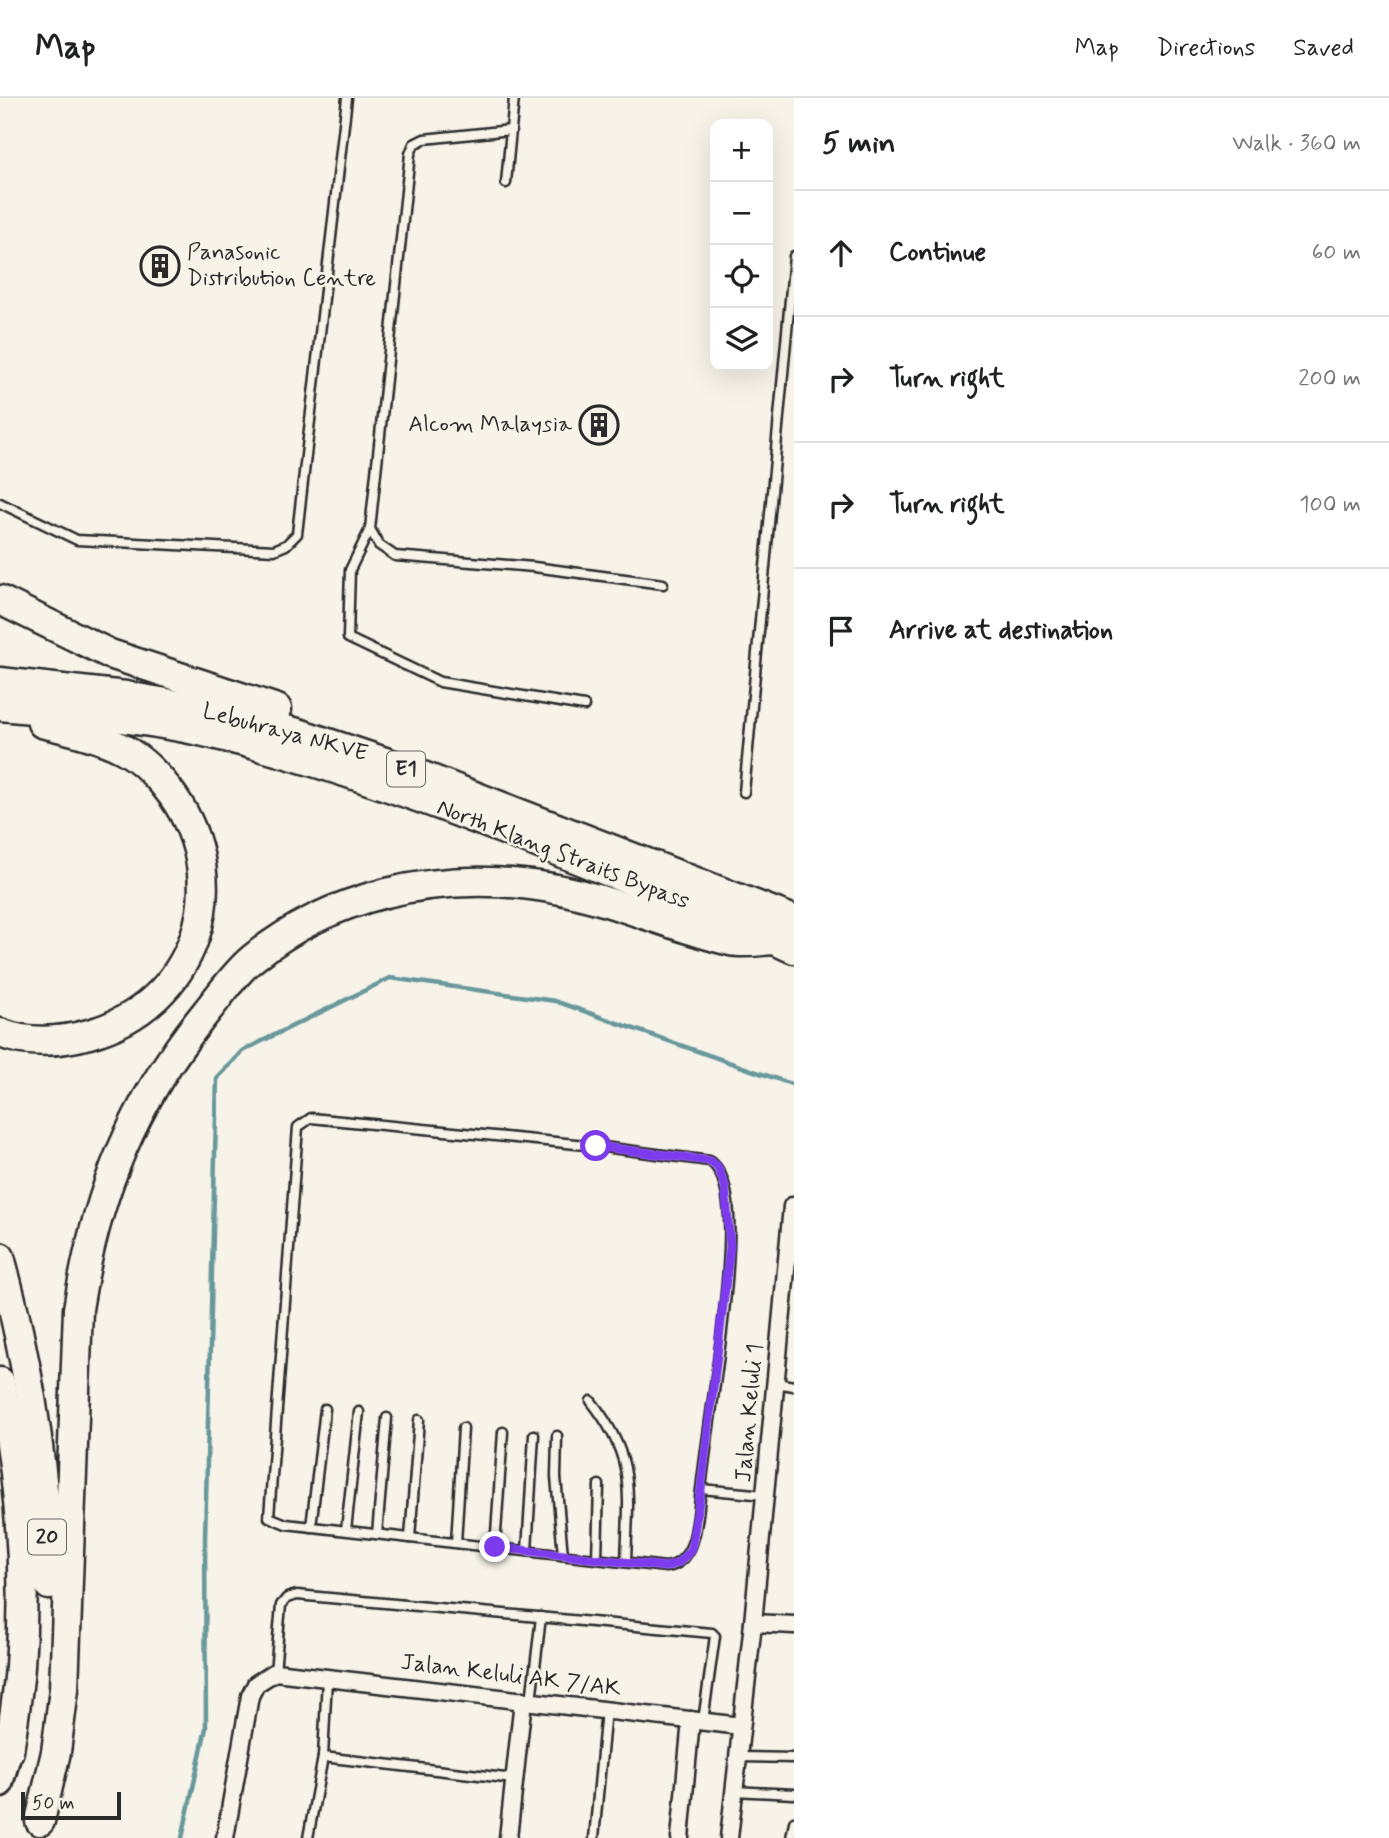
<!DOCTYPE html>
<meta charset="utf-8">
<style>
body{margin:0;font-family:Mynerve,sans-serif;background:#f2f2f2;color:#202124}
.controls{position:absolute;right:21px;top:21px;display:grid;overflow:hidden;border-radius:14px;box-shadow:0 7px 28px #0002}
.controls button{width:63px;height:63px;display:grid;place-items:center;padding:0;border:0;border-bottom:2px solid #e0e0e0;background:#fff;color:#202124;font:35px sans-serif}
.scale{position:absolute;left:21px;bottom:18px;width:100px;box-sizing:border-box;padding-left:7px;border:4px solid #2b2b2b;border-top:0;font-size:19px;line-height:24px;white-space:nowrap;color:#2b2b2b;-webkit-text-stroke:5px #f7f3e8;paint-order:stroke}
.stop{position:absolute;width:21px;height:21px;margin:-16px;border:5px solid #7c3aed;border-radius:50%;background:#fff}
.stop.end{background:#7c3aed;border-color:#fff;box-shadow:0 2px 7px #0008}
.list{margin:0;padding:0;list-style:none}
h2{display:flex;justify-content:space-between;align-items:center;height:91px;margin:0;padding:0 28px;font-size:30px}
h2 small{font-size:23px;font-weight:400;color:#757577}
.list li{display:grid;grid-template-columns:46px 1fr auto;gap:21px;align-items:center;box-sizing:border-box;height:126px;padding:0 28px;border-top:2px solid #e0e0e0}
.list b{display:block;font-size:26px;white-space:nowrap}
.list em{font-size:23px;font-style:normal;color:#757577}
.icon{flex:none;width:38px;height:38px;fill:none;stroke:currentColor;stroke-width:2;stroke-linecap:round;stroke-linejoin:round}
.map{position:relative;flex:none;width:794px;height:1740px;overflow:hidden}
header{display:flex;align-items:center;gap:42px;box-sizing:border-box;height:98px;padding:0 35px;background:#fff;border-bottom:2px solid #e0e0e0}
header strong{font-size:33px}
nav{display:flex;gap:38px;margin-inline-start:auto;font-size:24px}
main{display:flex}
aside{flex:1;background:#fff}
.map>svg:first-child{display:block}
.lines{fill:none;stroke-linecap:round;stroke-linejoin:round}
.stream{stroke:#67989b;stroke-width:4.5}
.service-casing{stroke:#2b2b2b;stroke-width:13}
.minor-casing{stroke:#2b2b2b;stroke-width:21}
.trunk-casing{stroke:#2b2b2b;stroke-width:30}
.motorway-casing{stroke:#2b2b2b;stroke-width:33}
.service{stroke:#f7f3e8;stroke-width:8}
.minor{stroke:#f7f3e8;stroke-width:16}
.trunk{stroke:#f7f3e8;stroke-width:24}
.motorway{stroke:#f7f3e8;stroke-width:28}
.route{stroke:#7c3aed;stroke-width:9}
.labels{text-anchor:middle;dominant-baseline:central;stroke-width:5;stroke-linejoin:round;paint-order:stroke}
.shield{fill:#f7f3e8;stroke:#686764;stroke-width:2}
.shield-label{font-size:21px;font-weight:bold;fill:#2b2b2b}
.poi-label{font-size:23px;fill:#2b2b2b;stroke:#f7f3e8;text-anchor:start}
.street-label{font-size:23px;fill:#2b2b2b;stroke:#f7f3e8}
</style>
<header>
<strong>Map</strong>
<nav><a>Map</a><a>Directions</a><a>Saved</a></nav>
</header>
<main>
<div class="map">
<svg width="794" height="1740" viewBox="0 0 794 1740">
<rect width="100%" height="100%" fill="#f7f3e8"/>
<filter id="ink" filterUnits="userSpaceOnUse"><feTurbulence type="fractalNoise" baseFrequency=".0143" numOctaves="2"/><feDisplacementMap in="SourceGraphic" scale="14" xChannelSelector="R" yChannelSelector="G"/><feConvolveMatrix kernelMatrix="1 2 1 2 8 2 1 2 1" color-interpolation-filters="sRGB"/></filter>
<g filter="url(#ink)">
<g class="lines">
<path class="stream" d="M182,1740l24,-110 -1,-190 12,-460 25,-27 148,-73 165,23 239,84"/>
<g class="service-casing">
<g id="service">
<path d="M511,32l-87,9 -10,5 -4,10 -40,375 -20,41 -2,68 92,44 144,24"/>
<path d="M506,85l8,-85"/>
<path d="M0,405l77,37 197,10 12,-5 11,-11 50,-436"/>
<path d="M370,431l9,16 16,11 139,11 129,17"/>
<path d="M744,694l50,-536"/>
<path d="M776,1285l18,3"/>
<path d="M591,1303c46,58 37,92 35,161"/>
<path d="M557,1338l-1,41 7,78"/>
<path d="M701,1391c9,-78 25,-164 28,-241 1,-24 2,-72 -19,-87l-114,-15 -285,-28 -13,9 -29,390 17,7 380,43c33,-4 31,-52 35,-78l64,6"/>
<path d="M311,1429l14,-118"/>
<path d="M346,1432l13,-118"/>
<path d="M377,1436l10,-116"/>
<path d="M410,1440l9,-118"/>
<path d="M456,1445l7,-115"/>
<path d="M495,1449l8,-115"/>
<path d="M527,1453l7,-116"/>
<path d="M597,1461l2,-74"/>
<path d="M275,1574l6,-67 6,-7 10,-3 415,38 3,3 -12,85"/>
<path d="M531,1603l10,-84"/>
<path d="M323,1659l191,22"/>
<path d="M738,1659l56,1"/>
<path d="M734,1693l60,3"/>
<path d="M308,1740l15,-81 4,-79"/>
<path d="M594,1740l12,-128"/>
<path d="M791,1740l3,-16"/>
</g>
</g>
<g class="minor-casing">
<g id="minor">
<path d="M753,1525l41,2"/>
<path d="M225,1740l25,-142 6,-12 19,-12 466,54"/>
<path d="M508,1740l15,-138"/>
<path d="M680,1740l11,-118"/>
<path d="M729,1740l24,-215 39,-417"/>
</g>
</g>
<g class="trunk-casing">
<path id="trunk" d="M0,1686l9,-33"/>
</g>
<g class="motorway-casing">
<g id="motorway">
<path d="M0,502l110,54 167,55"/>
<path d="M0,584l126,14 92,16 80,21 99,33 397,154"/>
<path d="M0,608c76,7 151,12 225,31 179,45 350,123 521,190l48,22"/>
<path d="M0,935c28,11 60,9 89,1 106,-29 147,-148 84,-238 -12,-17 -31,-37 -50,-47 -25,-13 -54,-19 -81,-26"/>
<path d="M0,1159c29,106 46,218 49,328"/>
<path d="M0,1284c19,92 27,191 20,284 -2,28 -7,57 -11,85"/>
<path d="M40,1723l16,-69 8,-63 14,-380c18,-116 55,-207 129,-298 14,-17 28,-38 45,-52 78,-64 181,-86 279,-74 69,8 133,40 199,56 13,3 29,0 43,-1"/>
</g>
</g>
<use href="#service" class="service"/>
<use href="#minor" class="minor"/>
<use href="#trunk" class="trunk"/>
<use href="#motorway" class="motorway"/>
</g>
</g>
<g class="lines" filter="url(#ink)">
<path class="route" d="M495,1449l171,20 12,-4 13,-13 10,-61 29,-243 -5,-61 -8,-19 -7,-5 -114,-15"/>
</g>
<defs>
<g id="building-ring" transform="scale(2.0125)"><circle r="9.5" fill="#f7f3e8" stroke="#2b2b2b" stroke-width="1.5"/><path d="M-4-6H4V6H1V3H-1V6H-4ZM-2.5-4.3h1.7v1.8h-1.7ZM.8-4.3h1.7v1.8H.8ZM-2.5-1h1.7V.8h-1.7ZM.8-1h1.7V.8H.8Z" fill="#2b2b2b"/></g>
</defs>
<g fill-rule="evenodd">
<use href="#building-ring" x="160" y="168"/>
<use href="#building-ring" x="599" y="327"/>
</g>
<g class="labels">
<g class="shield">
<rect x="387" y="653.5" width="38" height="35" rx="5"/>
<rect x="28" y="1421.5" width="38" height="35" rx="5"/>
</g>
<g class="shield-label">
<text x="406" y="671">E1</text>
<text x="47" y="1439">20</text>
</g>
<g class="poi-label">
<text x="187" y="155">Panasonic<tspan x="187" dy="26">Distribution Centre</tspan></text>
<text x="572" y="327" text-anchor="end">Alcom Malaysia</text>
</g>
<g class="street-label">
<text transform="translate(285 635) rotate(15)">Lebuhraya NKVE</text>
<text transform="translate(563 757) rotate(21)">North Klang Straits Bypass</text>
<text transform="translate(750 1315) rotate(-85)">Jalan Keluli 1</text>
<text transform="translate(511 1578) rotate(7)">Jalan Keluli AK 7/AK</text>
</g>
</g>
</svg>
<div class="controls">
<button>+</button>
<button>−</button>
<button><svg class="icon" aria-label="locate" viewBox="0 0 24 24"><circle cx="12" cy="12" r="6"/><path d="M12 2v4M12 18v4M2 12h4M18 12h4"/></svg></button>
<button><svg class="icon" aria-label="layers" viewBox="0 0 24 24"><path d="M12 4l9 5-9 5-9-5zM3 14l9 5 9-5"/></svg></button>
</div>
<div class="scale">50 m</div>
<div class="stop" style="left:596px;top:1048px"></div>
<div class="stop end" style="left:495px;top:1449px"></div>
</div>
<aside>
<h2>5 min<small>Walk · 360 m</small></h2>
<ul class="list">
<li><svg class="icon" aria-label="ahead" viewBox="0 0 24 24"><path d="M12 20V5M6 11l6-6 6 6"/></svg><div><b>Continue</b></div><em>60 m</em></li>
<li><svg class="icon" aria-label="right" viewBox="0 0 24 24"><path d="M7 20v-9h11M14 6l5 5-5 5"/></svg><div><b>Turn right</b></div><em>200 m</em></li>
<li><svg class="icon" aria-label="right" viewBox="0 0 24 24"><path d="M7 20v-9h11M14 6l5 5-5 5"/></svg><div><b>Turn right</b></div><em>100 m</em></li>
<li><svg class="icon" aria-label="arrive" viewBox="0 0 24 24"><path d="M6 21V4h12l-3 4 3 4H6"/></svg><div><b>Arrive at destination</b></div></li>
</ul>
</aside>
</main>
